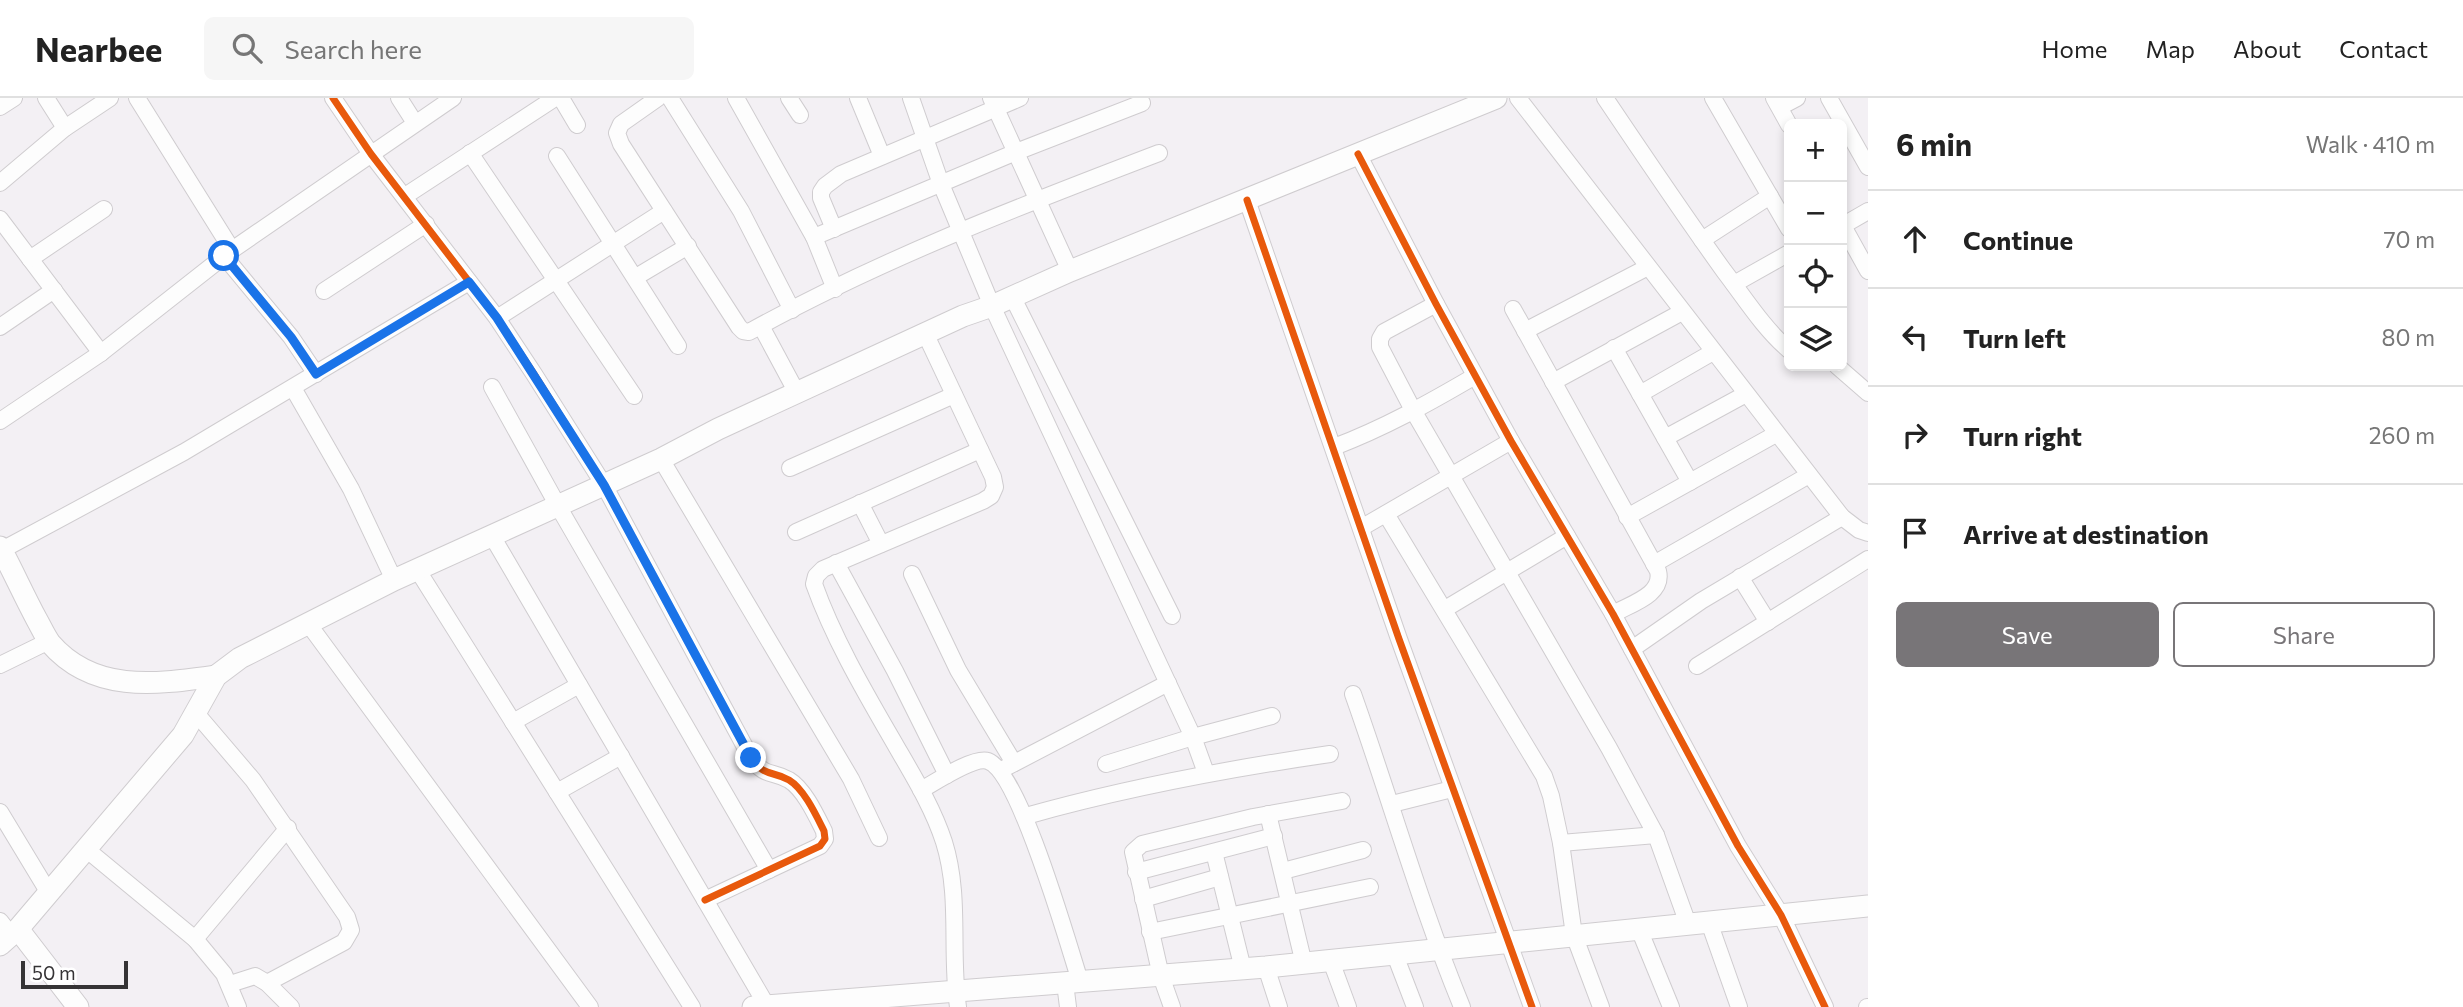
<!DOCTYPE html>
<meta charset="utf-8">
<style>
body{margin:0;font-family:Commissioner,sans-serif;background:#f6f6f6;color:#222}
.controls{position:absolute;right:21px;top:21px;display:grid;overflow:hidden;border-radius:10px;box-shadow:0 4px 10px #0003}
.controls button{width:63px;height:63px;display:grid;place-items:center;padding:0;border:0;border-bottom:2px solid #e0e0e0;background:#fff;color:#222;font:35px sans-serif}
.scale{position:absolute;left:21px;bottom:18px;width:107px;box-sizing:border-box;padding-left:7px;border:4px solid #353335;border-top:0;font-size:19px;line-height:24px;white-space:nowrap;color:#353335;-webkit-text-stroke:5px #fff;paint-order:stroke}
.stop{position:absolute;width:21px;height:21px;margin:-16px;border:5px solid #1a73e8;border-radius:50%;background:#fff}
.stop.end{background:#1a73e8;border-color:#fff;box-shadow:0 2px 7px #0008}
.list{margin:0;padding:0;list-style:none}
h2{display:flex;justify-content:space-between;align-items:center;height:91px;margin:0;padding:0 28px;font-size:30px}
h2 small{font-size:23px;font-weight:400;color:#767676}
.list li{display:grid;grid-template-columns:46px 1fr auto;gap:21px;align-items:center;box-sizing:border-box;height:98px;padding:0 28px;border-top:2px solid #e0e0e0}
.list b{display:block;font-size:26px;white-space:nowrap}
.list em{font-size:23px;font-style:normal;color:#767676}
.actions{display:flex;gap:14px;padding:21px 28px}
.actions a{flex:1;padding:16px 0;border:2px solid #787578;border-radius:10px;text-align:center;font-size:24px;color:#787578}
.actions .main{background:#787578;color:#fff}
.icon{flex:none;width:38px;height:38px;fill:none;stroke:currentColor;stroke-width:2;stroke-linecap:round;stroke-linejoin:round}
.map{position:relative;flex:none;width:1868px;height:909px;overflow:hidden}
header{display:flex;align-items:center;gap:42px;box-sizing:border-box;height:98px;padding:0 35px;background:#fff;border-bottom:2px solid #e0e0e0}
header strong{font-size:33px}
nav{display:flex;gap:38px;margin-inline-start:auto;font-size:24px}
.search{width:490px;height:63px;background:#f6f6f6;display:flex;align-items:center;gap:18px;box-sizing:border-box;padding:0 24px;border-radius:10px;color:#767676;font-size:26px}
main{display:flex}
aside{flex:1;background:#fff}
.map>svg:first-child{display:block}
.lines{fill:none;stroke-linecap:round;stroke-linejoin:round}
.street-casing{stroke:#cfcccf;stroke-width:18}
.secondary-casing{stroke:#cfcccf;stroke-width:23}
.street{stroke:#fdfdfd;stroke-width:16}
.secondary{stroke:#fdfdfd;stroke-width:21}
.cycleway-casing{stroke:#fff;stroke-width:11}
.cycleway{stroke:#e8590c;stroke-width:7}
.route{stroke:#1a73e8;stroke-width:9}
</style>
<header>
<strong>Nearbee</strong>
<div class="search"><svg class="icon" aria-label="search" viewBox="0 0 24 24"><circle cx="10" cy="10" r="6"/><path d="M15 15l6 6"/></svg>Search here</div>
<nav><a>Home</a><a>Map</a><a>About</a><a>Contact</a></nav>
</header>
<main>
<div class="map">
<svg width="1868" height="909" viewBox="0 0 1868 909">
<rect width="100%" height="100%" fill="#f3f0f4"/>
<g class="lines">
<g class="street-casing">
<g id="street">
<path d="M46,0l19,30"/>
<path d="M137,0l95,152"/>
<path d="M333,0l38,56 126,164 37,56 70,111 147,273c15,20 20,12 38,22 15,9 27,35 35,51l1,8 -5,7 -115,54"/>
<path d="M399,0l16,25"/>
<path d="M561,0l16,27"/>
<path d="M658,0l-37,26 -4,9 4,11 118,183 4,4 6,1c130,-72 271,-126 410,-179"/>
<path d="M670,0l71,113 51,99"/>
<path d="M736,0l78,139 21,52"/>
<path d="M789,0l11,17"/>
<path d="M858,0l24,58"/>
<path d="M911,0l30,86 51,122 201,431 13,36"/>
<path d="M991,0l79,173"/>
<path d="M1518,0l324,419 17,13 9,3"/>
<path d="M1605,0c39,58 78,116 119,173 20,26 40,58 65,79"/>
<path d="M1713,0l76,131"/>
<path d="M1774,0l15,27"/>
<path d="M1829,0l39,69"/>
<path d="M0,9l14,-9"/>
<path d="M1780,9l17,-9"/>
<path d="M470,55l164,243"/>
<path d="M1358,56l78,150 75,137 102,173 125,232 43,69 44,92"/>
<path d="M557,58l121,190"/>
<path d="M0,85l65,-55 45,-30"/>
<path d="M405,98l150,-98"/>
<path d="M1247,102l152,439 133,368"/>
<path d="M0,121l101,134"/>
<path d="M1842,126l26,47"/>
<path d="M1842,128l26,-15"/>
<path d="M834,131l-13,-31v-6l4,-6 16,-12 179,-76"/>
<path d="M814,139l202,-85 126,-49"/>
<path d="M1702,142l68,-44"/>
<path d="M224,158l67,81 25,37"/>
<path d="M30,161l74,-50"/>
<path d="M636,179l52,-31"/>
<path d="M1734,186l55,-31"/>
<path d="M324,193l102,-67"/>
<path d="M1012,198l160,320"/>
<path d="M1436,206l-52,28 -4,7v8l34,65 195,336 47,87 32,89"/>
<path d="M1513,211l145,262c6,24 -28,33 -45,43"/>
<path d="M497,220l167,-107"/>
<path d="M761,228l36,67"/>
<path d="M0,229l54,-37"/>
<path d="M1525,233l123,-64"/>
<path d="M925,235l68,144 2,10 -4,9 -8,5 -160,68 -7,7 -2,8c20,56 52,110 82,162 18,31 37,62 48,96 17,54 6,110 14,165"/>
<path d="M1614,250l76,134"/>
<path d="M1837,268l31,27"/>
<path d="M1553,284l129,-70"/>
<path d="M492,289l66,119 211,364"/>
<path d="M293,290l58,101 43,91"/>
<path d="M1640,296l73,-42"/>
<path d="M0,323l101,-68 131,-103 221,-152"/>
<path d="M1665,340l81,-44"/>
<path d="M1334,349c50,-19 95,-44 141,-71"/>
<path d="M661,361l190,320 28,59"/>
<path d="M790,370l164,-73"/>
<path d="M860,405l21,41"/>
<path d="M1386,416l158,262 7,20 10,47 13,92 27,72"/>
<path d="M1627,419l149,-83"/>
<path d="M1361,430l150,-87"/>
<path d="M796,434l184,-82"/>
<path d="M492,438l275,470"/>
<path d="M2,452l182,-98 285,-170"/>
<path d="M836,465l59,108 52,104"/>
<path d="M1654,466l155,-89"/>
<path d="M417,471l275,438"/>
<path d="M912,476l46,96 56,93"/>
<path d="M1740,479l28,45"/>
<path d="M1445,511l122,-73"/>
<path d="M307,524l283,385"/>
<path d="M1632,551l69,-48 141,-84"/>
<path d="M0,567l49,-24"/>
<path d="M1697,568l171,-107"/>
<path d="M1353,596c37,104 67,211 109,313"/>
<path d="M195,614l58,68 94,137 4,13 -7,12 -77,41"/>
<path d="M513,624l66,-37"/>
<path d="M1106,666l87,-27 79,-21"/>
<path d="M1005,670l163,-85"/>
<path d="M921,692c13,-7 53,-34 67,-29 32,12 80,183 92,220"/>
<path d="M557,694l64,-36"/>
<path d="M1392,706l60,-15"/>
<path d="M0,714l49,81"/>
<path d="M1268,716l36,150"/>
<path d="M1026,718c99,-28 201,-47 304,-62"/>
<path d="M1561,745l95,-8"/>
<path d="M86,751l109,90 29,35 14,33"/>
<path d="M1214,754l29,117"/>
<path d="M1283,773l80,-21"/>
<path d="M1136,774l138,-36"/>
<path d="M1143,801l77,-22"/>
<path d="M0,823l11,14"/>
<path d="M1709,824l30,85"/>
<path d="M1639,831l32,78"/>
<path d="M1150,834l220,-45"/>
<path d="M195,841l93,-111"/>
<path d="M1395,857l20,52"/>
<path d="M1331,863l17,46"/>
<path d="M1266,869l13,40"/>
<path d="M1065,885l3,24"/>
<path d="M230,886l25,-8 12,7 24,24"/>
<path d="M1172,909l-11,-31 -28,-124 9,-8 111,-27 89,-16"/>
<path d="M1867,909h1"/>
</g>
</g>
<g class="secondary-casing">
<g id="secondary">
<path d="M0,449c13,24 24,49 37,73 4,7 8,16 13,23 44,51 107,41 166,33"/>
<path d="M18,831l60,78"/>
<path d="M0,847l18,-16 165,-194 33,-59 24,-18 154,-78 267,-121 57,-30 245,-113 29,-10 78,-35 426,-173"/>
<path d="M753,909l513,-40 602,-61"/>
</g>
</g>
<use href="#street" class="street"/>
<use href="#secondary" class="secondary"/>
<g class="cycleway-casing">
<g id="cycleway">
<path d="M333,0l38,56 126,164 37,56 70,111 147,273c15,20 20,12 38,22 15,9 27,35 35,51l1,8 -5,7 -115,54"/>
<path d="M1358,56l78,150 75,137 102,173 125,232 43,69 44,92"/>
<path d="M1247,102l152,439 133,368"/>
</g>
</g>
<use href="#cycleway" class="cycleway"/>
</g>
<g class="lines">
<path class="route" d="M224,158l67,81 25,37 153,-92 28,36 107,167 147,273"/>
</g>
</svg>
<div class="controls">
<button>+</button>
<button>−</button>
<button><svg class="icon" aria-label="locate" viewBox="0 0 24 24"><circle cx="12" cy="12" r="6"/><path d="M12 2v4M12 18v4M2 12h4M18 12h4"/></svg></button>
<button><svg class="icon" aria-label="layers" viewBox="0 0 24 24"><path d="M12 4l9 5-9 5-9-5zM3 14l9 5 9-5"/></svg></button>
</div>
<div class="scale">50 m</div>
<div class="stop" style="left:224px;top:158px"></div>
<div class="stop end" style="left:751px;top:660px"></div>
</div>
<aside>
<h2>6 min<small>Walk · 410 m</small></h2>
<ul class="list">
<li><svg class="icon" aria-label="ahead" viewBox="0 0 24 24"><path d="M12 20V5M6 11l6-6 6 6"/></svg><div><b>Continue</b></div><em>70 m</em></li>
<li><svg class="icon" aria-label="left" viewBox="0 0 24 24"><path d="M17 20v-9H6M10 6l-5 5 5 5"/></svg><div><b>Turn left</b></div><em>80 m</em></li>
<li><svg class="icon" aria-label="right" viewBox="0 0 24 24"><path d="M7 20v-9h11M14 6l5 5-5 5"/></svg><div><b>Turn right</b></div><em>260 m</em></li>
<li><svg class="icon" aria-label="arrive" viewBox="0 0 24 24"><path d="M6 21V4h12l-3 4 3 4H6"/></svg><div><b>Arrive at destination</b></div></li>
</ul>
<div class="actions"><a class="main">Save</a><a>Share</a></div>
</aside>
</main>
